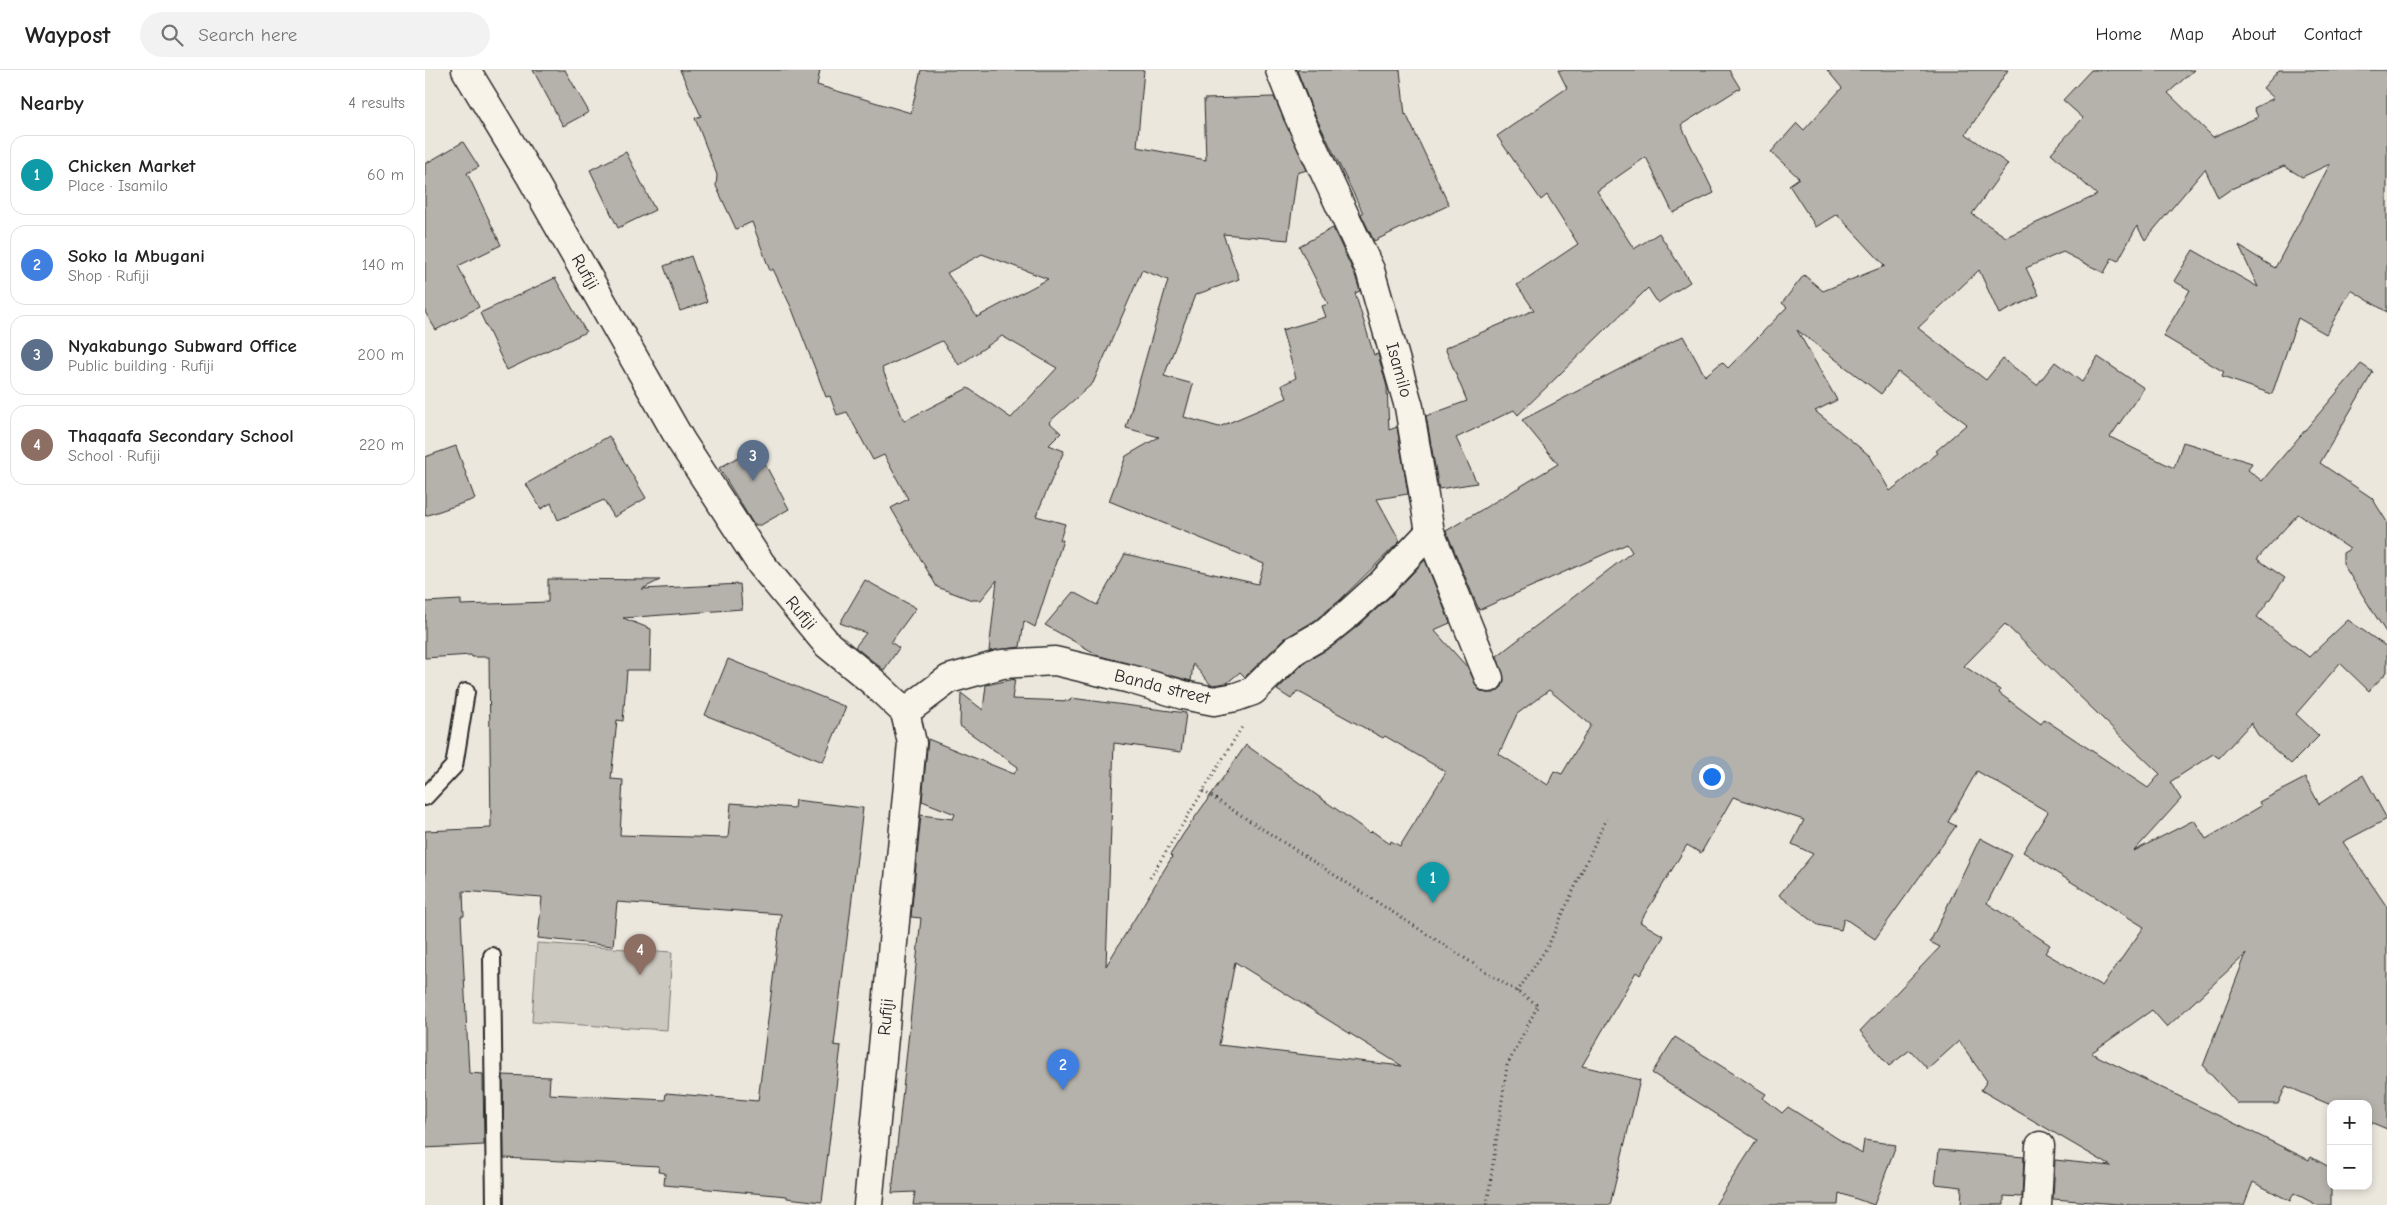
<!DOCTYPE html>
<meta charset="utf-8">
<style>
body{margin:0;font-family:"Comic Neue",sans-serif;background:#f2f2f2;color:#222}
.controls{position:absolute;right:15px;bottom:15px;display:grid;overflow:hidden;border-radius:10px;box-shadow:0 2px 8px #0003}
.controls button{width:45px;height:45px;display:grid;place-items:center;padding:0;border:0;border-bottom:1px solid #e0e0e0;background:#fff;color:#222;font:25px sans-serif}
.you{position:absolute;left:1286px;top:706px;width:18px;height:18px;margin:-12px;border:4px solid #fff;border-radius:50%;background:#1a73e8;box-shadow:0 0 0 8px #1a73e833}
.badge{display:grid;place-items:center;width:32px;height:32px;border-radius:50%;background:#1a73e8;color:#fff;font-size:16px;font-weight:700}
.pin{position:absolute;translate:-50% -41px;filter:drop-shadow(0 1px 2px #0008)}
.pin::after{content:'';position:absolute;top:26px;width:18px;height:15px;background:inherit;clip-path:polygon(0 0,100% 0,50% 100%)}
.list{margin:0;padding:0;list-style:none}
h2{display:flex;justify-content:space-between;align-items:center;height:65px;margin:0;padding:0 20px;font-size:21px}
h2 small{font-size:16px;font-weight:400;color:#767676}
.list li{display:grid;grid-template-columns:32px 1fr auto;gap:15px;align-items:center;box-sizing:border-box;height:80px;margin:0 10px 10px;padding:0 10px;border:1px solid #e0e0e0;border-radius:15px}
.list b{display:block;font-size:19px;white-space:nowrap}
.list p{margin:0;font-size:16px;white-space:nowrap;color:#767676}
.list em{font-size:16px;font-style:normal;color:#767676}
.icon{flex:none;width:28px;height:28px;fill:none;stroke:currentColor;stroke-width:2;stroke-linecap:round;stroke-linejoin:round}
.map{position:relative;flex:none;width:1962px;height:1135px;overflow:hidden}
header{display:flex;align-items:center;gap:30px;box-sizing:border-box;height:70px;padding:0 25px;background:#fff;border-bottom:1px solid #e0e0e0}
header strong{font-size:24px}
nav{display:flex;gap:28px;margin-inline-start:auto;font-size:18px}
.search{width:350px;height:45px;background:#f2f2f2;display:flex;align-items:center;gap:12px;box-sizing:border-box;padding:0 18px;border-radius:28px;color:#767676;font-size:19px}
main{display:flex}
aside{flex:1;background:#fff}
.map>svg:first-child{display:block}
.green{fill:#cbc8bf;stroke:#7b7a75}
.building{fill:#b5b2ab;stroke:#2b2b2b;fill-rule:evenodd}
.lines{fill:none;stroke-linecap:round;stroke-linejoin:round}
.lane-casing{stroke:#2b2b2b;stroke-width:20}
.street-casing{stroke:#2b2b2b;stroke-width:31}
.path{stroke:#2b2b2b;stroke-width:3;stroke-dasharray:1 4;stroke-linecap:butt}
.lane{stroke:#f7f3e8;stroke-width:16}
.street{stroke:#f7f3e8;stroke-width:28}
.labels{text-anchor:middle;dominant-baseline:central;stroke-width:4.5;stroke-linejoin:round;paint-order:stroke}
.street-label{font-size:18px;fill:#2b2b2b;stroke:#f7f3e8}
</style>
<header>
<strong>Waypost</strong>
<div class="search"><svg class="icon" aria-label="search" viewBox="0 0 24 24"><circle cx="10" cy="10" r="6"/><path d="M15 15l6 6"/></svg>Search here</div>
<nav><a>Home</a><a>Map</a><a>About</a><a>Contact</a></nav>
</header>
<main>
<aside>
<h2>Nearby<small>4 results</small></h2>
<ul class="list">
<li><span class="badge" style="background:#0f9aa8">1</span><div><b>Chicken Market</b><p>Place · Isamilo</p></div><em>60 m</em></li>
<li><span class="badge" style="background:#3f7fe0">2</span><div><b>Soko la Mbugani</b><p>Shop · Rufiji</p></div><em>140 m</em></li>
<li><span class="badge" style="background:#5c6f8a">3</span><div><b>Nyakabungo Subward Office</b><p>Public building · Rufiji</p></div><em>200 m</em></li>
<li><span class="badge" style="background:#8d6e63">4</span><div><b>Thaqaafa Secondary School</b><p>School · Rufiji</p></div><em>220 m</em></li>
</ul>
</aside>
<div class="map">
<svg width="1962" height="1135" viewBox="0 0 1962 1135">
<rect width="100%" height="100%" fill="#ebe7dd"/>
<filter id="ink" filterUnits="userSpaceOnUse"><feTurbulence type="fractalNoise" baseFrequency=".02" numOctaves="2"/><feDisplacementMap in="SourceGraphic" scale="10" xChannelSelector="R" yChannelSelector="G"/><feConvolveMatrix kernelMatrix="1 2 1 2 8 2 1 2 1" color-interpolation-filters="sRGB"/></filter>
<g filter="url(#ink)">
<path class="green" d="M112,873l135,9 -5,78 -135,-8z"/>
<g class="building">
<path d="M108,0h32l24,42 -26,14z"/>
<path d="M255,0h140l-3,15 94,28 10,-43h223l-7,77 69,13 -2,-61 70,-2 33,73 -10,3 -9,67 -65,-6 16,45 -44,16 -31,81 29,8 -9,33 35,10 68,-29 -5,-13 14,-7 -14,-48 44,-13 -4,-11 6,-2 -29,-58 34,-18 22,47 5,16 -5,2 19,62 4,-1 9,33 2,43 8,-3 11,67 -31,5 23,42 -61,60 -25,20 -30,18 -39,38 -5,-5 -13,11 -16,2 -18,-21 -2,17 -91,-25 -55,-31 28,-33 24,13 28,-51 133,30 6,-20 -155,-63 17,-45 33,-19 -33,-9 42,-148 -26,-10 -49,113 -44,39 12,11 -12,12 15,6 -28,65 29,8 -5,16h3l-28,87 -11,-6 -4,26 -31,4 8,-71 -16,20h-9l-35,-13 -46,-79 17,-9 -24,-44 -11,5 -26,-48 -10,3 -7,-19 -4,1 -34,-88 -19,-40 -3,2 -18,-49 -16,7 -20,-43 1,-11 -22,-57 6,-2zM557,184l66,25 -71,38 -30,-44zM577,266l55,32 -46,50 -43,-30 -64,33 -22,-53 60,-27 17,24z"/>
<path d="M872,0h103l5,45 1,-1 43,91 -75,36 -13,-27 2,-1 -51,-104z"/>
<path d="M1133,0h171l11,18 -59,37 33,68 -41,20 -27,-56 -49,34 37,58 25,-16 31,49 -32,21 -10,-15 -130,127 -4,-5 -58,28 21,45 -38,6 -13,-73 41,-15 -22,-53 89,-38 -17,-25 61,-41 -31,-49 -6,5 -44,-64 70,-48z"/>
<path d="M1402,0h181l-42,64 42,30 -36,50 34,23 91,-42 -46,-42 32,-35 -20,-18 28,-30h103l-26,23 45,44 45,-20 -4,-9 20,-10 -11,-10 16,-18h108v242l-36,-22 -25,44 -28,-16 -26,76 -50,-17 2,-5 -61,-36 27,-46 -16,-9 19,-31 65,37 -19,-41 36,22 55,-104 -28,13 -18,-11 -53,23 -13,9 -13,-29 -60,71 -8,-14 -19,35 -6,-3 -8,15 -41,-21 -37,16 13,27 -40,19 -20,-44 -61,58 68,52 17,-21 34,26 18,-23 27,20 16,-25 46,31 -34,49 64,31 9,-26 69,21 -4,7 14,11 99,-117 12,8 -53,91 52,35 15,24v112l-44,-70v-11l7,-4 -52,-35 -41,45 28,19 -28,39 52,40 39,-37 39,27v25l-18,19 -29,-28 -44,51 23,22 -28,28 -33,-29 -7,-12 -32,35 -6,-4 -43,28 11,17 -47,52 60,-31 12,19 55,-33 -2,-4 46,-24 14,26 44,-29 24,44 -44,23 44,65v222l-19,-8v-17l-37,1 -45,-19 -8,18h-40l-35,-38 43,-112 -79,73 -15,-17 -61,43 218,107 2,-3 20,11v37h-14l-23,-12 -4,8 -37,-19 -9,23h-113l-78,-6 2,-39 56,6 -130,-76 6,-9 -28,-40 -31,28 -18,-19 -21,16 -29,-35 80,-84 -10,-5 50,-104 32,17 -25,48 63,42 -5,8 57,33 42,-59 -121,-75 25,-40 -71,-41 -29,51 8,4 -81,113 -31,-21 -3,12 -23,-5 -39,-30 34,-41 -21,-10 12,-24 -71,-23 -32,56 -14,-8 -47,77 24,14 -24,39 -4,-3 -54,94 58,14 -30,125h-697l2,-13 -23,1 29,-275 -10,-1 10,-102 32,4 2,-5 -33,-13 6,-62 86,35 4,-7 -58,-41 1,-33 22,17 3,-25 29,-6 -3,20 58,2 1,-3 115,15 -5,39 -67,-9 -8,223 66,-109 -2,-2 14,-22 62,-88 124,88 2,-2 18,13 1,-3 9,5 46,-74 -61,-36 -2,2 -86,-47 -6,8 -14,-9 27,-27 29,-17 26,-21 33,-30 33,-35 25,63 -16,7 34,38 11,22 7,3h8l8,-6 2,-7 -7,-24 135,-104 -5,-8 -148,66 -33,-79 112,-67 -36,-44 161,-84 22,40 17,-14 6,6 59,-61 -5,-4 22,-28 19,16 62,-25 -48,-52 -21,13 -27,-42 10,-7 -28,-26 26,-29 7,7 38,-42zM1372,260l84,64 17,-22 69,52 -31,27 2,2 -48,38 -20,-35 -55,-45 22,-11zM1580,554l155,150 -12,14 -104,-69 -3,5 -42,-31 1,-3 -36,-24zM1124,620l42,35 -29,49 -8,-3 -6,14 -49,-31 18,-40zM810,892l167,104 -183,-21z"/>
<path d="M38,72l16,25 -12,6 34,72 -43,21 21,41 -43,23 -11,-18v-148z"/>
<path d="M201,82l29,58 -37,18 -28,-58z"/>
<path d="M266,186l16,46 -27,9 -16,-45z"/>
<path d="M130,208l31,54 -79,38 -27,-57z"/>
<path d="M184,366l37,62 -32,19 -10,-17 -46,20 -7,-17 -10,6 -15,-25z"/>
<path d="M31,376l19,53 -50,17v-59z"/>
<path d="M331,377l33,62 -28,16h-7l-35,-57z"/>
<path d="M123,509l112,1 -18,9 98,-5 2,25 -119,9 28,11 -1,41h-23l-4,51 -6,-1 -6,59 12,1 -3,55 108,3 3,-35 63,5 1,-8 68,8 -29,237 7,1 -19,156 -35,-4v-2l-123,-11 1,-12 -7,-1 1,-6 -155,-8 -1,-83 47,2 -1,17 116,6 1,-7 92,8 23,-187 -164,-12 -4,44 -75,-8 4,-41 -79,-6 1,25h-3l8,157 14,1 1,71 -59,3v-317l66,-3 -2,-171h-17l-1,-2 -46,3v-56l36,-2v5l87,-3z"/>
<path d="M440,510l51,28 -25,34 8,6 -15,22 -29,-23 11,-14 -26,-10z"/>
<path d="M303,589l118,48 -23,55 -118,-47z"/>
<path d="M1250,967l91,57 -3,4 19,15 6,-6 74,47 2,-14 32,5 -22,60 -35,-12 -1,12h-123l42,-65 -105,-67z"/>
<path d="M1514,1080l85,7 -2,40 -18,-1v9h-43l1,-18 -27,-3z"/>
</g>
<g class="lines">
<g class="lane-casing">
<g id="lane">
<path d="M0,727l29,-31 12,-74"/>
<path d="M67,886l3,249"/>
</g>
</g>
<g class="street-casing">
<g id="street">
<path d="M41,0l65,107 150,264 80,123 67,81 44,36 33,31 7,31 -44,462"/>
<path d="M855,0l18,45 72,155 39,137 21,125 59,146"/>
<path d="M480,642l44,-33 53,-15 53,-3 75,18 53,16 31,6 22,-4 17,-6 42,-41 28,-16 26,-21 32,-29 49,-52"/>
<path d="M1612,1135l3,-59"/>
</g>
</g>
<g class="path">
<path d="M778,721l335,214 -31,61 -20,139"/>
<path d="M725,808l92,-151"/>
<path d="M1092,922l31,-46 58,-127"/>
</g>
<use href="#lane" class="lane"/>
<use href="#street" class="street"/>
</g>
</g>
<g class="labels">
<g class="street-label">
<text transform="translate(160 202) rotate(60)">Rufiji</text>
<text transform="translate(974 300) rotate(74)">Isamilo</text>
<text transform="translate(376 543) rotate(50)">Rufiji</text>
<text transform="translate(737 617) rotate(14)">Banda street</text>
<text transform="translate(461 947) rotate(-85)">Rufiji</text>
</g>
</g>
</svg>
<div class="controls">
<button>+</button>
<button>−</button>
</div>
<div class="you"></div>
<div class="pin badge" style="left:1008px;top:833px;background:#0f9aa8">1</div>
<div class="pin badge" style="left:638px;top:1020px;background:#3f7fe0">2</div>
<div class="pin badge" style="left:328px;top:411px;background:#5c6f8a">3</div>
<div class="pin badge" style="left:215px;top:905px;background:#8d6e63">4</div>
</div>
</main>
